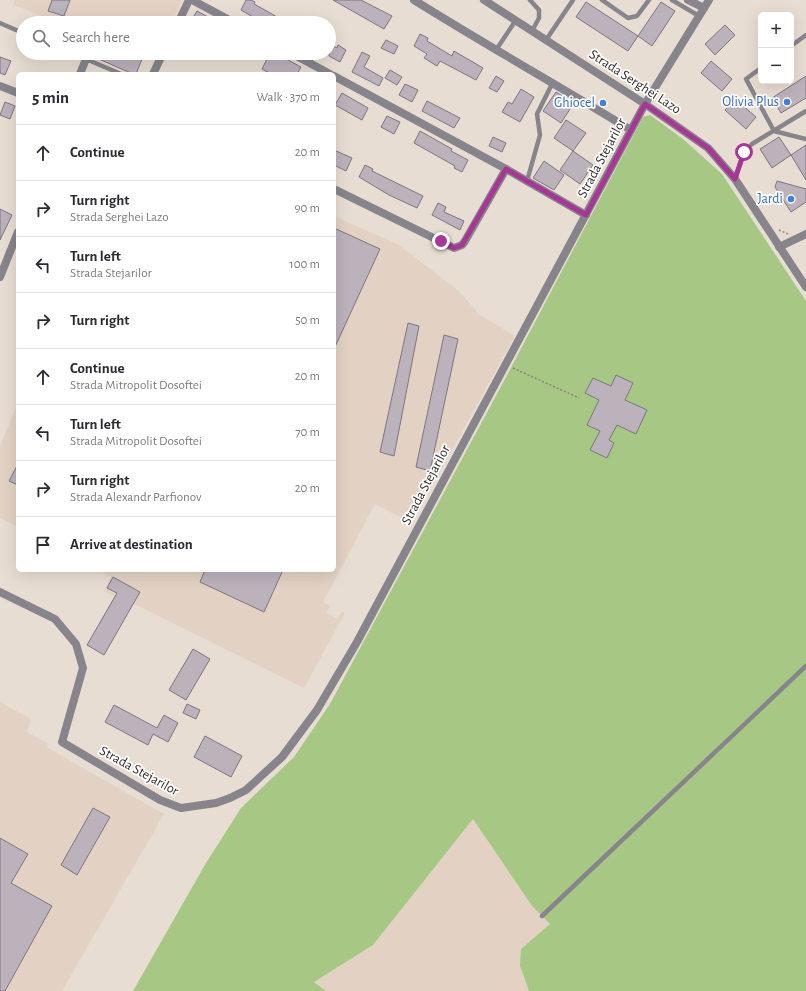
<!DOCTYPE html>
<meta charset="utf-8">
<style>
body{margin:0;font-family:"Alegreya Sans",sans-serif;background:#f7f7f7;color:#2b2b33}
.controls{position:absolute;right:12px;top:12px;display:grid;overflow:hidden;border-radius:6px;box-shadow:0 4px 16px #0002}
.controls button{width:36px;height:36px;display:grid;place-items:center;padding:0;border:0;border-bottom:1px solid #e1e1e2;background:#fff;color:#2b2b33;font:20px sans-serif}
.stop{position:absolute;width:12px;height:12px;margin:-9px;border:3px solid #a63794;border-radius:50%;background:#fff}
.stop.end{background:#a63794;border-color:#fff;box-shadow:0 1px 4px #0008}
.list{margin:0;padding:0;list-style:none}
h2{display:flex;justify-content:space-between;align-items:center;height:52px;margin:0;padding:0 16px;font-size:17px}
h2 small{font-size:13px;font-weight:400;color:#7c7c81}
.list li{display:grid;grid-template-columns:26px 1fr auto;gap:12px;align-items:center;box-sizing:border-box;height:56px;padding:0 16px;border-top:1px solid #e1e1e2}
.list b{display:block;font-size:15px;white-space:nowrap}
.list p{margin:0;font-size:13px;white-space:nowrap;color:#7c7c81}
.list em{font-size:13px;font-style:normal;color:#7c7c81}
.icon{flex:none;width:22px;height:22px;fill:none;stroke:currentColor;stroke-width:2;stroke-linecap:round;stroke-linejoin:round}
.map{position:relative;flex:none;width:806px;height:991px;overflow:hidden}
.search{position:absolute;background:#fff;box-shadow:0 4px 16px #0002;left:16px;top:16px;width:320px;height:44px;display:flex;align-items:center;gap:10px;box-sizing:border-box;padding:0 14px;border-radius:22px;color:#7c7c81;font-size:15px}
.panel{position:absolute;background:#fff;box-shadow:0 4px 16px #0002;left:16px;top:72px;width:320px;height:500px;border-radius:6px}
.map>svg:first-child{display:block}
.built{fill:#e3d2c3}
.green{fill:#a7c784}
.building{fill:#bbb2bc;stroke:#7e757f}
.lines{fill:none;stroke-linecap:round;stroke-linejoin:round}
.path{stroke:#8b847d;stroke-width:1.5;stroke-dasharray:2 2;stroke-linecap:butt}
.service{stroke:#87858b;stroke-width:4.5}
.minor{stroke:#87858b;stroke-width:8}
.tertiary{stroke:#87858b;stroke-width:8}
.route{stroke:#a63794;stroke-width:5}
.shop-dot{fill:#3f7fe0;stroke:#fff;stroke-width:1.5}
.labels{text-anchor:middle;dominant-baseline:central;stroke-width:3.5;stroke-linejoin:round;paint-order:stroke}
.street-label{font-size:14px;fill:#2f2b28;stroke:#fff}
.shop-label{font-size:14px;fill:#366cbe;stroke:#fff;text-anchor:end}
</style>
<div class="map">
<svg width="806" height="991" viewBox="0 0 806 991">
<rect width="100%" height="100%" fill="#e8ddd3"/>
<g class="built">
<path d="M15,0h167l-10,23h-111l-48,-18z"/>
<path d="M334,216l65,29 60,46 20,23 36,22 -84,152 -15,5 -4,12 3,1 -6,16 -34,-18 -52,98 7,4 -4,7 11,6 5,-7 3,1 -41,75 -170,-84 -2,3 -28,-16 7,-14 -13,-7h236z"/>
<path d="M18,403v124l-18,-9v-72z"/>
<path d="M0,702l31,17 -4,13 20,11 1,5 116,66 -102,177h-62z"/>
<path d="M473,819l59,87 18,18 -30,42 9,25h-203l-12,-9 59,-37z"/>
</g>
<path class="green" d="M650,115l33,24 39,35 84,127v690h-277l-9,-25 1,-17 29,-25 -18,-18 -59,-87 -100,126 -59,37 12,9h-193l73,-128 35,-55 53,-51 36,-53 175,-325 138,-262z"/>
<g class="building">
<path d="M52,0h18l-6,16 -16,-5z"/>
<path d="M246,0h5l4,2 -1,2 34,19h-31l1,-3 -17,-10z"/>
<path d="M333,0h28l31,16 -8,13z"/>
<path d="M586,2l52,34 -10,15 -52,-34z"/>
<path d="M661,2l14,9 -23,35 -14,-10z"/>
<path d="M197,11l22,12h-29z"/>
<path d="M725,25l10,10 -20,20 -10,-11z"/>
<path d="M420,34l8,4 -1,3 25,15 2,-5 29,17 -7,12 -36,-19 -3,5 -13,-8 3,-4 -13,-8z"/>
<path d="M386,40l12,6 -4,8 -13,-6z"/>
<path d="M329,44l8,4 1,-3 8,5 -6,12 -11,-6z"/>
<path d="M362,52l8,4 -6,11 19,11 -4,8 -27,-14z"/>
<path d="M85,53h43l14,6 -6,15h-3z"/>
<path d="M270,53h5l26,14 -4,7h-26l-9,-5z"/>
<path d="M0,57l11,4 -6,14 -5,-2z"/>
<path d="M711,61l21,18 -10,12 -21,-18z"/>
<path d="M390,70l12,7 -5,8 -12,-7z"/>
<path d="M496,76l8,5 -7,11 -8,-4z"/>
<path d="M806,76v22l-25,15 -9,-15z"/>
<path d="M405,84l13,6 -6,12 -13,-7z"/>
<path d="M521,89l13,8 -14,25 -18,-10 6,-10 4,2z"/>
<path d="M556,92l18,11 -13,20 -18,-12z"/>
<path d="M342,93l26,15 -6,12 -27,-15z"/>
<path d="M735,99l21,18 -10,12 -21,-19z"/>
<path d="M427,101l33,17 -6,10 -32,-17z"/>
<path d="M5,102l10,4 -5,13 -10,-4z"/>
<path d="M387,116l13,6 -6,12 -13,-7z"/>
<path d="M566,120l20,13 -13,18 -19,-13z"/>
<path d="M420,131l32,18 -1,2 17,9 -6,12 -8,-4 1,-2 -41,-23z"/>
<path d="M493,137l13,6 -4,9 -13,-6z"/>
<path d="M779,137l12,18 -19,13 -12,-19z"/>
<path d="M806,145v35l-15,-25z"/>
<path d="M334,150l18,8 -6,13 -12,-6z"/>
<path d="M573,151l20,14 -13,19 -20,-14z"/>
<path d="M544,161l20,14 -10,15 -21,-12z"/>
<path d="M365,165l8,4 -1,2 51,25 -6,12 -28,-13 -30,-18z"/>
<path d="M777,181l29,8v13l-15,10 -16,-25z"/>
<path d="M438,203l8,4 -2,5 20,9 -4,9 -28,-15z"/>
<path d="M0,209l12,6 -12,25z"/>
<path d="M334,228l46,21 -46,100z"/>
<path d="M408,323l11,3 -25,130 -14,-4z"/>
<path d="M444,335l14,4 -28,132 -14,-4z"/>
<path d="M616,375l17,8 -8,17 22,10 -11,24 -19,-9 -8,15 5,3 -7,15 -17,-8 10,-19 -13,-6 12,-25 -14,-7 8,-15 18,8z"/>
<path d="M18,464v21l-9,-4z"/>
<path d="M205,570h78l-19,42 -64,-30z"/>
<path d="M113,577l27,15 -36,63 -17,-10 30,-52 -10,-5z"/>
<path d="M193,649l17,10 -24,41 -17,-10z"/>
<path d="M187,704l13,6 -4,9 -13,-6z"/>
<path d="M114,705l43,23 7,-13 14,8 -10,19 -15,-8 -5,11 -43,-23z"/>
<path d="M205,736l37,20 -11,21 -37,-20z"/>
<path d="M93,808l17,9 -33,58 -16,-10z"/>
<path d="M0,838l28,16 -17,29 41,23 -47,85h-5z"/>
</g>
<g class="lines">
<g class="path">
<path d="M779,230l9,4"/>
<path d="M513,368l66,30"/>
</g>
<g class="service">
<path d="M530,0l9,10v8l-7,13"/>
<path d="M602,0l26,18 9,-2 12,-16"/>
<path d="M672,0l27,16"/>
<path d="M0,23l23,10"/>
<path d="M546,40l27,-40"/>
<path d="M791,46l15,-11"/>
<path d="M496,50l20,-30"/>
<path d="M72,53l49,21"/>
<path d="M761,68l-15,11 28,52 32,8"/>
<path d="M735,179l9,-27 8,-8 54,-33"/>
<path d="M527,181l13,-46 -3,-21 16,-32"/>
<path d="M542,916l264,-250"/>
</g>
<g class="minor">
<path d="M192,0l43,23"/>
<path d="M414,0c72,45 145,86 217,130"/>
<path d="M688,0l16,8"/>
<path d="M178,23l11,-23"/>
<path d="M291,53l39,21"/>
<path d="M80,74l6,-15"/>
<path d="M153,74l10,-21"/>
<path d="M334,76l172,93 80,46"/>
<path d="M0,86l18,7"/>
<path d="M334,189l120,59 8,-3 3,-4 41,-72"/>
<path d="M779,247l27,-13"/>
<path d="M0,277l18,-45"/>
<path d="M0,592l55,27 21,25 7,24 -21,74 98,58 21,8 35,-5 14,-5 16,-8 36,-33 35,-47 40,-68 288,-538 64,-104"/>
</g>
<path class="tertiary" d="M484,0l161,104 63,44 27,31 71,108"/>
</g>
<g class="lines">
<path class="route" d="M441,241l13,7 8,-3 44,-76 80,46 59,-111 63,44 27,31 9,-27"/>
</g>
<g class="shop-dot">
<circle cx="787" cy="102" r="4"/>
<circle cx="603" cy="103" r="4"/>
<circle cx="791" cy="199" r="4"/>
</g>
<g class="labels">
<g class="street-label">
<text transform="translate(635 82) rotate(33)">Strada Serghei Lazo</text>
<text transform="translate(602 158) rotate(-62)">Strada Stejarilor</text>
<text transform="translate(426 485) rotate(-62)">Strada Stejarilor</text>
<text transform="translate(139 771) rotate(29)">Strada Stejarilor</text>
</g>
<g class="shop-label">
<text x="779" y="102">Olivia Plus</text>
<text x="595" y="103">Ghiocel</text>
<text x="783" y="199">Jardi</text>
</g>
</g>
</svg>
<div class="controls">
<button>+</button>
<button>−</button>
</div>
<div class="stop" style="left:744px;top:152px"></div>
<div class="stop end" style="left:441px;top:241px"></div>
<div class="search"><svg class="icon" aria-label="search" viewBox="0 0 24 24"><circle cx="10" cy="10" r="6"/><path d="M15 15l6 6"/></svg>Search here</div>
<section class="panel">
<h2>5 min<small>Walk · 370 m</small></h2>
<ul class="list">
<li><svg class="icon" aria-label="ahead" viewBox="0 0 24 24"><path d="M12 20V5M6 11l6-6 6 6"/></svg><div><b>Continue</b></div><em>20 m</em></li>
<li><svg class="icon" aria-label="right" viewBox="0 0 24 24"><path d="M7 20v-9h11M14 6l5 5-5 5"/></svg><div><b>Turn right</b><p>Strada Serghei Lazo</p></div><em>90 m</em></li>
<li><svg class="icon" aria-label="left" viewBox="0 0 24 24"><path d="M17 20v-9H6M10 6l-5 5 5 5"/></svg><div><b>Turn left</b><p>Strada Stejarilor</p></div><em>100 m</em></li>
<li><svg class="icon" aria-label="right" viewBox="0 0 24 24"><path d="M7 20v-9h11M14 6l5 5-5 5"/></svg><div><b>Turn right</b></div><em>50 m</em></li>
<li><svg class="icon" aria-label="ahead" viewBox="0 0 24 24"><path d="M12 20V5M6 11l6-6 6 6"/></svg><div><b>Continue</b><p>Strada Mitropolit Dosoftei</p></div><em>20 m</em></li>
<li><svg class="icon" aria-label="left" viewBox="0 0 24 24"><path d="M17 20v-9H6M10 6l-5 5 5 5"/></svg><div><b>Turn left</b><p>Strada Mitropolit Dosoftei</p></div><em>70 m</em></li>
<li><svg class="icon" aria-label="right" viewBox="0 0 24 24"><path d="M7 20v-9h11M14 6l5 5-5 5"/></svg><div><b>Turn right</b><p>Strada Alexandr Parfionov</p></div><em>20 m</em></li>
<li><svg class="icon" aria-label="arrive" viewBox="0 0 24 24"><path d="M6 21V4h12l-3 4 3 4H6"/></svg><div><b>Arrive at destination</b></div></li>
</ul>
</section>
</div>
